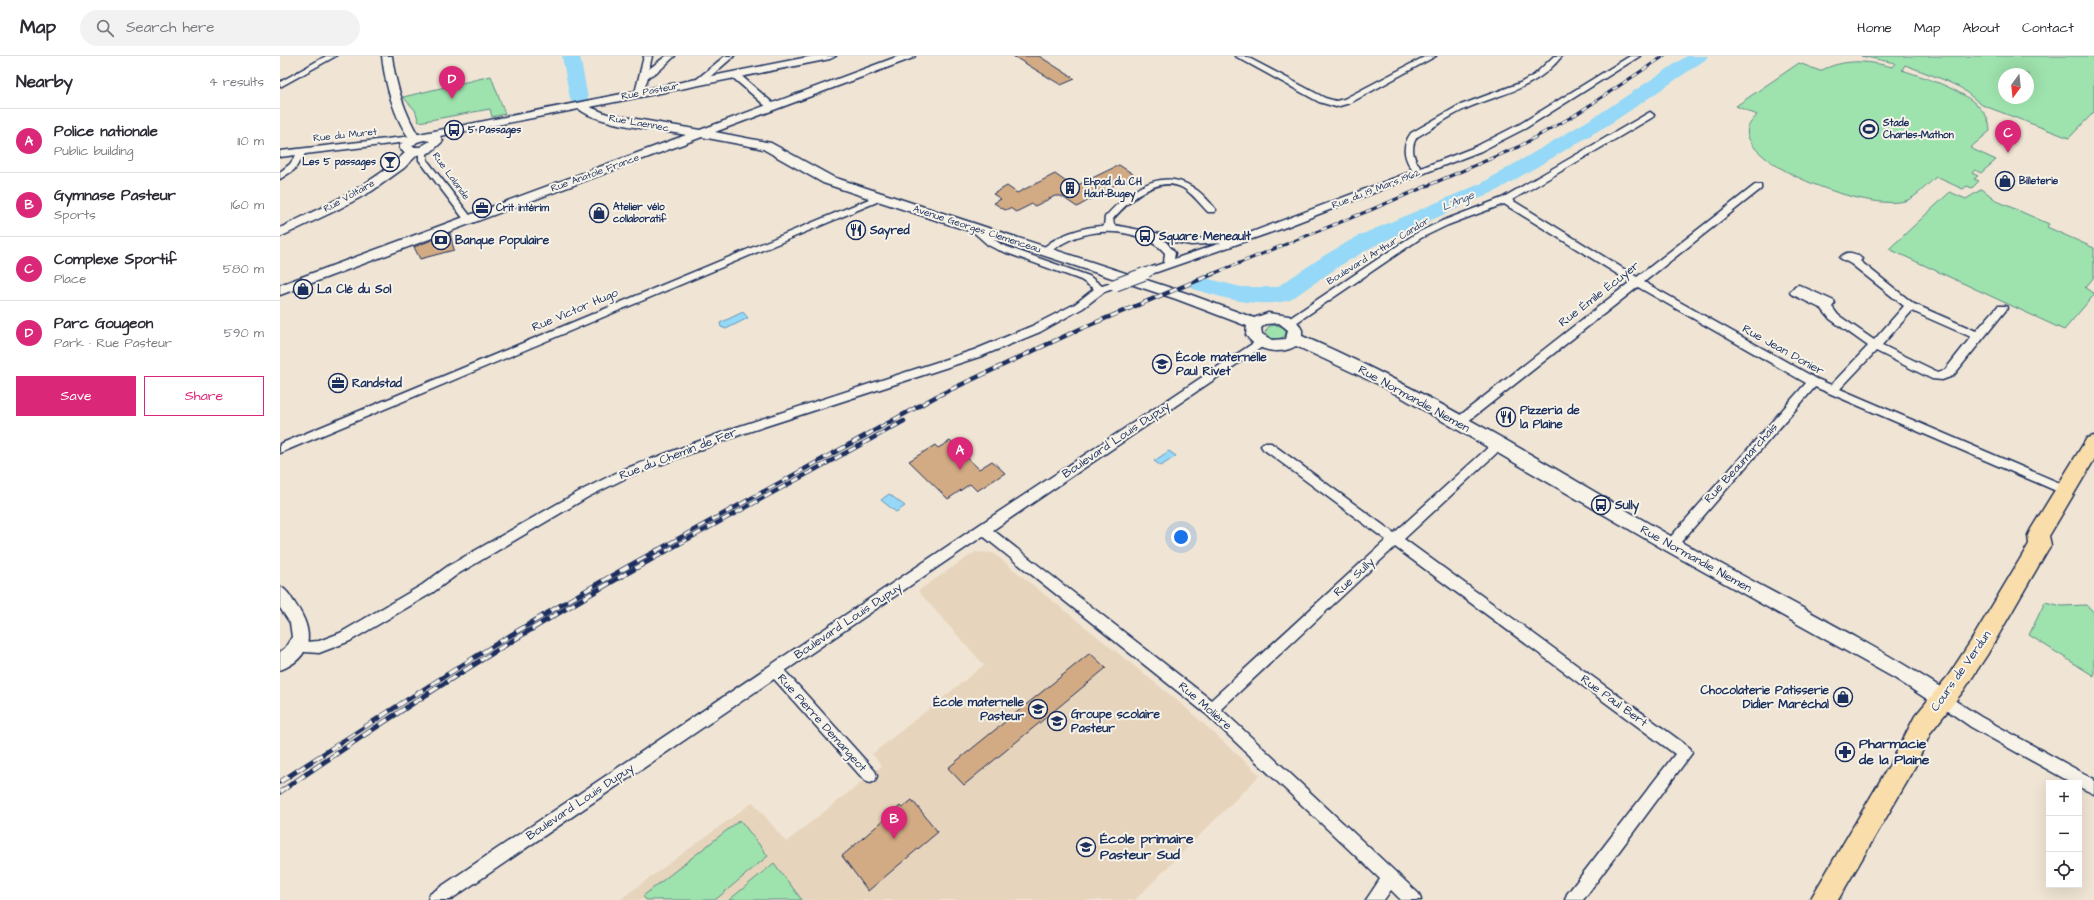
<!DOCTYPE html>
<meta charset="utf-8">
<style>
body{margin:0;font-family:"Architects Daughter",sans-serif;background:#f2f2f3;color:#2b2b33}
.controls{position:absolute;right:12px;bottom:12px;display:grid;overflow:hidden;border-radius:0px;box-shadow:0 4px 16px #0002}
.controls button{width:36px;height:36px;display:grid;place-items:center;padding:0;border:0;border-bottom:1px solid #e1e1e2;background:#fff;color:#2b2b33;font:20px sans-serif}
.compass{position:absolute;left:1718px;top:12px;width:36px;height:36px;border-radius:50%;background:#fff;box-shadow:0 4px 16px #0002;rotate:195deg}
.you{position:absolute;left:901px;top:481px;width:14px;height:14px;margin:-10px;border:3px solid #fff;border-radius:50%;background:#1a73e8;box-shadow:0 0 0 6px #1a73e833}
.badge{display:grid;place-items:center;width:26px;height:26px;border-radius:50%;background:#db2777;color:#fff;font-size:13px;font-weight:700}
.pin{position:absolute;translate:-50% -33px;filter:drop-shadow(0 1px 2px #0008)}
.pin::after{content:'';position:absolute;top:21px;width:14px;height:12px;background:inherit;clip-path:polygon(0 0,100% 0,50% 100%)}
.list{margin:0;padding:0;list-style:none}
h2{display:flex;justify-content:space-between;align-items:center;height:52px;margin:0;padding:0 16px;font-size:17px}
h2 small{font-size:13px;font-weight:400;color:#7c7c81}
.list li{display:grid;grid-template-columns:26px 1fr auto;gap:12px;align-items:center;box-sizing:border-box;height:64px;padding:0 16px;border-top:1px solid #e1e1e2}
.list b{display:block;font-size:15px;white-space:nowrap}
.list p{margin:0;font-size:13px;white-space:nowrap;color:#7c7c81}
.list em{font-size:13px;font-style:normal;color:#7c7c81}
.actions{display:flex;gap:8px;padding:12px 16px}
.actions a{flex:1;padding:9px 0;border:1px solid #db2777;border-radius:0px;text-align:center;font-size:14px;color:#db2777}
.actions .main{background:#db2777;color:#fff}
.icon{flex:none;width:22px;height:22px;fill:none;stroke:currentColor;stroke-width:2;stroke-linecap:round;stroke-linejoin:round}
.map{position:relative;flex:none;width:1814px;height:844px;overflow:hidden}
header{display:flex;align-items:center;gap:24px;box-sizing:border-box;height:56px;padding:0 20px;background:#fff;border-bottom:1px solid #e1e1e2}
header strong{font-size:19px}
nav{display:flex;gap:22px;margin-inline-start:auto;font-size:14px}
.search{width:280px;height:36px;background:#f2f2f3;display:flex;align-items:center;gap:10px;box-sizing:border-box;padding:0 14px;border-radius:22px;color:#7c7c81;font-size:15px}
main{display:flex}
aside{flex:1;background:#fff}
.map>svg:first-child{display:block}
.built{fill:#e7d4bc}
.green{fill:#9ee2ad;stroke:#5c8886;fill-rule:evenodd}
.water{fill:#95d8f7;stroke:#6494ba}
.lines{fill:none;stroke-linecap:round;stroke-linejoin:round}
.river{fill:#95d8f7;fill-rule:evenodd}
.building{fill:#d2ab84;stroke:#1b2f5e}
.minor-casing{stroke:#1b2f5e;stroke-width:3}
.tertiary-casing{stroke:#1b2f5e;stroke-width:3}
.secondary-casing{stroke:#1b2f5e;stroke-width:3}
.primary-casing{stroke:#1b2f5e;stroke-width:3}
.minor{fill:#f7f3e8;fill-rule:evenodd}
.tertiary{fill:#f7f3e8;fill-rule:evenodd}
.secondary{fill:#f7f3e8;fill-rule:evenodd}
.primary{fill:#f9deab;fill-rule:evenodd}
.rail-far2-casing{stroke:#1b2f5e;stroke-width:3}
.rail-far1-casing{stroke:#1b2f5e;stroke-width:4.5}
.rail-casing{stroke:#1b2f5e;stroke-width:5}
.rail-far2{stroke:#f7f3e8;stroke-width:2;stroke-dasharray:6;stroke-linecap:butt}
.rail-far1{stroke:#f7f3e8;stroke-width:3;stroke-dasharray:8;stroke-linecap:butt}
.rail{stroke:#f7f3e8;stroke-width:3.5;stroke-dasharray:10;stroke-linecap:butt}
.minor-bridge-far1-casing{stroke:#1b2f5e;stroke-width:11;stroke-linecap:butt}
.minor-bridge-casing{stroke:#1b2f5e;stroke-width:14;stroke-linecap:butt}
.minor-bridge-far1{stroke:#f7f3e8;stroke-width:9}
.minor-bridge{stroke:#f7f3e8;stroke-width:12}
.labels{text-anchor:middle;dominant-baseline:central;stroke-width:4;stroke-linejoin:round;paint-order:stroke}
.far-street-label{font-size:10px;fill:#1b2f5e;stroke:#f7f3e8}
.far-poi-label{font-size:10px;font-weight:bold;fill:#1b2f5e;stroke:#f7f3e8;text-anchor:start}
.far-water-label{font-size:11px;font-style:italic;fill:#33517d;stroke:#f7f3e8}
.poi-label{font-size:12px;font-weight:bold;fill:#1b2f5e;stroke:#f7f3e8;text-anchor:start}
.street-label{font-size:12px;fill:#1b2f5e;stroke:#f7f3e8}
.near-poi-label{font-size:14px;font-weight:bold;fill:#1b2f5e;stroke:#f7f3e8;text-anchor:start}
</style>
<header>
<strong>Map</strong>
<div class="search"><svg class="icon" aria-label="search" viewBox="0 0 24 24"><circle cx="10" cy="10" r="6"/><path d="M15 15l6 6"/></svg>Search here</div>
<nav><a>Home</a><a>Map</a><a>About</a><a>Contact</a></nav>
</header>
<main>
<aside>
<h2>Nearby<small>4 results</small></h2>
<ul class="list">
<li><span class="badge">A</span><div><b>Police nationale</b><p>Public building</p></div><em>110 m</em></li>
<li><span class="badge">B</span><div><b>Gymnase Pasteur</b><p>Sports</p></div><em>160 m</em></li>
<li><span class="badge">C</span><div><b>Complexe Sportif</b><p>Place</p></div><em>580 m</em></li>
<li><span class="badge">D</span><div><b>Parc Gougeon</b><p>Park · Rue Pasteur</p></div><em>590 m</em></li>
</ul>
<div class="actions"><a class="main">Save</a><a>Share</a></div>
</aside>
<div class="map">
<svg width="1814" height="844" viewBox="0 0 1814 844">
<rect width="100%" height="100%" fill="#f0e5d4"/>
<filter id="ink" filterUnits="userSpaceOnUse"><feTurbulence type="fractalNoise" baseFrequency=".025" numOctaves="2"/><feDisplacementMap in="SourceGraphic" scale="8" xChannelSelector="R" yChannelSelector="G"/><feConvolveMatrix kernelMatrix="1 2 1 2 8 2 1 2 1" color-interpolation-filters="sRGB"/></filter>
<g filter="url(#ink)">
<path class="built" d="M695,496l18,1 191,153 76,69 -125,125h-512l-1,-2 131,-96 33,40 96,-76 -10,-12 112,-89 -66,-74z"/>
<g class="green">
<path d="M1581,0h233v56l-25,26 -87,-33 -21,-17 -19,-9 -37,-14 -3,5c27,9 89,27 88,61l-20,17 26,12 -15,13 -6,-3 -3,3 6,3 -4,3 5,2 -7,7 -5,-2 -4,3 -27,-12c-8,7 -19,19 -28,23 -33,13 -150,-28 -160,-64 -3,-9 4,-15 9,-21l-21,-9 63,-43 21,8c23,-12 46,-11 72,-4l3,-4zM1724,18h24v24h-24z"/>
<path d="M211,20l14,38 -13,3 -2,-8 -71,13 -4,-12 -12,-13z"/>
<path d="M1702,133l15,12 52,23 -2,3 47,21v29l-9,11 9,5v2l-30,35 -175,-81 61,-57 16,7z"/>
<path d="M996,269l7,2 3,4 -1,5 -8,4 -7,-2 -5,-6 4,-6z"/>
<path d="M1765,546l17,4 24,-1 8,7v64l-65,-41z"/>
<path d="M460,764l28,36 -53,44h-69l-3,-4z"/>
<path d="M494,807l28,37h-73z"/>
</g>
<g class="water">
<path d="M463,256l5,6 -22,11 -5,-2 -1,-4z"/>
<path d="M889,395l7,5 -15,10 -7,-5z"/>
<path d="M609,438l16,12 -9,6 -15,-12z"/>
</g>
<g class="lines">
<g class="river">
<path d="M282,0h18l8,42 -2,4 -7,2 -7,-2 -2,-4z"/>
<path d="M1407,0h21l-3,4 -92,62 -117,69 -122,55 -33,19 -51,35c-32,9 -66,-2 -97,-11l-3,-5 3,-5 8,-2 40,10h36l48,-32 33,-19 124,-53 117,-69z"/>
</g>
</g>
<g class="building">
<path d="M733,0h26l36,23 -14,6z"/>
<path d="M839,109l17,11 -14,8 -2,-2 -43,25 -16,-11h-6l-20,10 -3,-2 -16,8 -6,-4 -5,2 -11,-7 7,-4 -8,-5 14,-8 10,7 38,-19 14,10 7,2z"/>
<path d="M170,177l4,17 -34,9 -6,-12z"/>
<path d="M670,385l29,28 13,-8 13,12 -28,18 -7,-7 -22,15 -39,-38 26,-16 3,3z"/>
<path d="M810,597l16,15 -142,117 -16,-17z"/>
<path d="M632,744l26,32 -70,59 -26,-35 58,-50 2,2z"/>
</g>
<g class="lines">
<g class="minor-casing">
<g id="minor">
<path d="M46,0h10l-56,31v-5z"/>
<path d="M364,0h8l-3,13 17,-13h9l-15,14 -12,7 -5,16 -4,2 -4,-2z"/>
<path d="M445,0h9l-31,27h-6v-4z"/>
<path d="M955,0h10l80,42 11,3 8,-2 82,-43h10l-86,47 -14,4 -17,-5z"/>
<path d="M1274,0h8c-27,34 -60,37 -97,53 -17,8 -32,19 -48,28 -7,10 -4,22 4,31l54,-21 45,-23 110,-68h10l-114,72 -45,23 -203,79 -124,43 -4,1 -5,-3 1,-2 18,-6 1,-10c-5,-6 -10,-9 -17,-12 -32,-16 -73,-11 -100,13h-6l-2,-2c12,-16 45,-26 64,-26l1,-9c35,-39 74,-57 111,-7l-2,2h-6c-8,-8 -15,-18 -25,-24 -26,-14 -54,13 -70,31l1,6 26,5 10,4 4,-1 37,6 35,-2 5,3 182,-69c-9,-13 -12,-24 -2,-38l47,-27 62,-23 14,-8zM883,184l28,5 30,-2 -47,16 1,-6 -8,-10z"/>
<path d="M452,17h6l37,32v4h-6l-37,-32z"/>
<path d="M1370,56l4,3 -1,2 -141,83 125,77 118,-92h6v4l-117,93 173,97 14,6 37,-39 -38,-27 -8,-10 -31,-15 -1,-2 5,-6 4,-1 35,16 1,2 -3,4 6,8 36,25 30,-34 -53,-42 -11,-6c6,-8 15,-6 22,1l-2,2 54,43 62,27 22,-25h8l1,2 -1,2 -53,66 -11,4 -10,-1 -56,-28 -36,38 229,98 2,3 -2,3h-8l-246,-106 -140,162 -4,1 -4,-1 -2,-4 2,-4 139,-158 -168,-96 -176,139h-8l-2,-3 2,-3 176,-138 -126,-78 -56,21 -27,13 -128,87h-8l-1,-3 131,-88 27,-13 60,-23zM1632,255l59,26 -26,33 -7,2 -56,-27z"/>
<path d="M133,80l4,3 -1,2 -111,13 -11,16 -14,9v-7l10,-8 6,-9 -16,2v-6z"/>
<path d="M151,88l4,3 -8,7v6l45,58v4h-6l-47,-62v-9z"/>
<path d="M601,138l3,1v4l-604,254v-9z"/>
<path d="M695,170l27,19 87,31 13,10 13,-4 5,3 -1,2 -15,5 -21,16 -43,24 -58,24 -237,77 -115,43 -42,21 -130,77 -26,19 -82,48 -31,12 -28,-2 -2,-4 2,-4 28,-2 21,-8 82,-48 26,-19 132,-75 42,-21 115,-43 237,-77 58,-24 43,-22 19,-15 -13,-9 -85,-31 -8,-4 -18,-16z"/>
<path d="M981,282l5,4 -1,3 -272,185 218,170 175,-160 -123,-91 -2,-3 2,-3h8l123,90 99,-90h8l2,3 -2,3 -97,90 286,209 2,5 -109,147h-18l2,-6 108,-140 -280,-207 -174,162 198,185 2,6h-20l-10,-10 -7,10h-18l14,-21 -174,-165 -223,-178 -198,135 90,100 2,5 -2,5 -5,2 -5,-2 -91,-102 -324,221h-22l2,-6 549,-369z"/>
<path d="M1663,637l38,24 113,62v15l-15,-7v-4h-7l-101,-56 -33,-23 -2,-5 2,-5z"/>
</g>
</g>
<g class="tertiary-casing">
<g id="tertiary">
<path d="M102,0h10c3,27 13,59 28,82l-1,2h-8c-17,-21 -26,-57 -29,-84z"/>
<path d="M0,531c8,3 11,11 16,18 18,26 18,52 -16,65v-18l5,-4 7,-11 -2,-14 -10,-15z"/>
</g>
</g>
<g class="secondary-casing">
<path id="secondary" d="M533,0h23l-6,3 -240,48 17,7 93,16 199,-74h16l-2,2 -198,74 56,11 62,34 353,116 68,25 14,-5 21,3 9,7 4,7v6c130,56 250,132 372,202 92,52 187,98 276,155l3,6 -3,6 -7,3 -7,-3 -40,-26 -231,-129 -283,-164 -86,-40c-16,9 -39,6 -50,-11l1,-9 -71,-27 -353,-116 -60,-34 -8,-2 -53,-10 -422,158v-10l406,-150c-26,-5 -89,-10 -107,-26l-139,27 3,5 -12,11 -14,3 -13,13 -32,23 -35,19 -57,27v-9c44,-22 89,-41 125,-75l-5,-4v-4l9,-9zM144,84l6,1 -10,6h-8l5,-5zM999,267l9,7 -2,9 -14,1 -10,-6 -1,-6 5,-4z"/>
</g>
<g class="primary-casing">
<path id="primary" d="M1814,380v24l-45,76 2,9 -4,6 -60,104 -23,35 -33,42 -20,43 -73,125h-28l83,-141 22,-43 33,-40 23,-35 58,-97 -1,-9 3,-6 56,-91z"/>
</g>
<use href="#minor" class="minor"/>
<use href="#tertiary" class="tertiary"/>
<use href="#secondary" class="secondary"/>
<use href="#primary" class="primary"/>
<g class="rail-far2-casing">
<path id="rail-far2" d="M930,219l163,-66 145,-62 57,-32 89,-59"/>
</g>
<g class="rail-far1-casing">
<g id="rail-far1">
<path d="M376,495l281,-155 143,-67 133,-55"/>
<path d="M386,495l238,-130"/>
</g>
</g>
<g class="rail-casing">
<g id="rail">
<path d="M0,726c124,-81 248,-161 378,-232"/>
<path d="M0,736c126,-87 255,-168 388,-242"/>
</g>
</g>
<use href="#rail-far2" class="rail-far2"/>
<use href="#rail-far1" class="rail-far1"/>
<use href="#rail" class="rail"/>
<g class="minor-bridge-far1-casing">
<path id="minor-bridge-far1" d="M861,219l9,-4"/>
</g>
<g class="minor-bridge-casing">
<path id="minor-bridge" d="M835,229l29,-11"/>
</g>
<use href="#minor-bridge-far1" class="minor-bridge-far1"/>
<use href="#minor-bridge" class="minor-bridge"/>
</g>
</g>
<defs>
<g id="stadium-ring" transform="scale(1)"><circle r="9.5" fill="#f7f3e8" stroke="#1b2f5e" stroke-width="1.5"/><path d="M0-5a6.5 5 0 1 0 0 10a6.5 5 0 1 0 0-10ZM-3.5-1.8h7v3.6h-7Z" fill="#1b2f5e"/></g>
<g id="bus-ring" transform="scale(1)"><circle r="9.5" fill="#f7f3e8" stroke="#1b2f5e" stroke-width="1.5"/><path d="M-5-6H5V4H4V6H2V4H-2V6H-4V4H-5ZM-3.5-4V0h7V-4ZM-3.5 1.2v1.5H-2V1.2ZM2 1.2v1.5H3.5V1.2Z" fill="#1b2f5e"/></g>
<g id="bar-ring" transform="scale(1)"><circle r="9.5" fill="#f7f3e8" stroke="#1b2f5e" stroke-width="1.5"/><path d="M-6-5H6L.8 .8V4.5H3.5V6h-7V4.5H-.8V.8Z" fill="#1b2f5e"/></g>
<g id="shop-ring" transform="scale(1)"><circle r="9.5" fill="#f7f3e8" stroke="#1b2f5e" stroke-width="1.5"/><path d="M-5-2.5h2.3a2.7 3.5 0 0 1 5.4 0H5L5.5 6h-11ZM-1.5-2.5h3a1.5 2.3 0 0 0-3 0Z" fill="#1b2f5e"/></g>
<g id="building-ring" transform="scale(1)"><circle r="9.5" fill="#f7f3e8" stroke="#1b2f5e" stroke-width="1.5"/><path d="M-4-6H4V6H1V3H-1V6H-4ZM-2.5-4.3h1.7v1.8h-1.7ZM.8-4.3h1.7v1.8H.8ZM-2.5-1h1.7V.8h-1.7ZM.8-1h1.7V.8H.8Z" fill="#1b2f5e"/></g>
<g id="office-ring" transform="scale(1)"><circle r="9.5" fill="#f7f3e8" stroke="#1b2f5e" stroke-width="1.5"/><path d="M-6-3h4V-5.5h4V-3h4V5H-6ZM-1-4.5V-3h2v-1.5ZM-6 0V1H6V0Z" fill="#1b2f5e"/></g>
<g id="restaurant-ring" transform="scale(1)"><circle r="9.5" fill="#f7f3e8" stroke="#1b2f5e" stroke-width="1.5"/><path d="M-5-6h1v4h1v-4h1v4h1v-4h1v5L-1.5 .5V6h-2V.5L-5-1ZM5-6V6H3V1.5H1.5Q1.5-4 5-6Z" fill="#1b2f5e"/></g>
<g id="bank-ring" transform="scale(1)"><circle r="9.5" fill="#f7f3e8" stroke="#1b2f5e" stroke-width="1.5"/><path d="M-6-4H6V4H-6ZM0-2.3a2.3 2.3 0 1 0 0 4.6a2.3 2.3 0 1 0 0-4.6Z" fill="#1b2f5e"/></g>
<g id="school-ring" transform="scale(1)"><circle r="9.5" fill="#f7f3e8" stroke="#1b2f5e" stroke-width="1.5"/><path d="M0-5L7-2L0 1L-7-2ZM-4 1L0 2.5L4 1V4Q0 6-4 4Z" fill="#1b2f5e"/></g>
<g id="pharmacy-ring" transform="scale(1)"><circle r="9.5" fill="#f7f3e8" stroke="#1b2f5e" stroke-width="1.5"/><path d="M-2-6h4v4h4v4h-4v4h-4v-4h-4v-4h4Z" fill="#1b2f5e"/></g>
</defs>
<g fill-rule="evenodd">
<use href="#stadium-ring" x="1589" y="73"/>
<use href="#bus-ring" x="174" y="74"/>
<use href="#bar-ring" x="110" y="106"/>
<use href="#shop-ring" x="1725" y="125"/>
<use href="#building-ring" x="790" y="132"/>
<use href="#office-ring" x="202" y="152"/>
<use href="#shop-ring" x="319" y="157"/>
<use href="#restaurant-ring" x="576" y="174"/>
<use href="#bus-ring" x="865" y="180"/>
<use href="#bank-ring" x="161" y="184"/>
<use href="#shop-ring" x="23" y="233"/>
<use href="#school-ring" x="882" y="308"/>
<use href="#office-ring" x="58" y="327"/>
<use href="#restaurant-ring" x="1226" y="361"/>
<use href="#bus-ring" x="1321" y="449"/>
<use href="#shop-ring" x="1563" y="641"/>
<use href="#school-ring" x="758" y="653"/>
<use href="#school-ring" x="777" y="665"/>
<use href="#pharmacy-ring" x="1565" y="696"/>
<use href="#school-ring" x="806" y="791"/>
</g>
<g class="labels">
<g class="far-street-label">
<text transform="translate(370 35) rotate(-11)">Rue Pasteur</text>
<text transform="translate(359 67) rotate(10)">Rue Laennec</text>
<text transform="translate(65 79) rotate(-6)">Rue du Muret</text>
<text transform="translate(315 117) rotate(-20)">Rue Anatole France</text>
<text transform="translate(171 120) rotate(54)">Rue Lalande</text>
<text transform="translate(1096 133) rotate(-21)">Rue du 19 Mars 1962</text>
<text transform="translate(69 140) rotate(-29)">Rue Voltaire</text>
<text transform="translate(697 173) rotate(18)">Avenue Georges Clemenceau</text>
<text transform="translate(1098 195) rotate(-32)">Boulevard Arthur Candor</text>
</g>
<g class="far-poi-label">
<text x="1603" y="67">Stade<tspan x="1603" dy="12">Charles-Mathon</tspan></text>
<text x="188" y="74">5 Passages</text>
<text x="96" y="106" text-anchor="end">Les 5 passages</text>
<text x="1739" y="125">Billeterie</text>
<text x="804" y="126">Ehpad du CH<tspan x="804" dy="12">Haut-Bugey</tspan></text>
<text x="333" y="151">Atelier vélo<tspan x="333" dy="12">collaboratif</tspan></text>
<text x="216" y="152">Crit intérim</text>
</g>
<g class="far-water-label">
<text transform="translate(1178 145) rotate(-23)">L'Ange</text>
</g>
<g class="poi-label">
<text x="590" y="174">Sayred</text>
<text x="879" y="180">Square Meneault</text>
<text x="175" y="184">Banque Populaire</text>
<text x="37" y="233">La Clé du Sol</text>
<text x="896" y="301">École maternelle<tspan x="896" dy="14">Paul Rivet</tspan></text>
<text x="72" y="327">Randstad</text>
<text x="1240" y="354">Pizzeria de<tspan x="1240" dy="14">la Plaine</tspan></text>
<text x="1335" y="449">Sully</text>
<text x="1549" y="634" text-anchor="end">Chocolaterie Patisserie<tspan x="1549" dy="14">Didier Maréchal</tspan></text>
<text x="744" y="646" text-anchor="end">École maternelle<tspan x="744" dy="14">Pasteur</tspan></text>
<text x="791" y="658">Groupe scolaire<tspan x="791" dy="14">Pasteur</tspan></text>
</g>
<g class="street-label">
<text transform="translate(1319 238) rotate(-38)">Rue Émile Écuyer</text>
<text transform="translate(295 254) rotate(-23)">Rue Victor Hugo</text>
<text transform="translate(1503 294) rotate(29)">Rue Jean Donier</text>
<text transform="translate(1134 343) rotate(29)">Rue Normandie Niemen</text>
<text transform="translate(836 384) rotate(-34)">Boulevard Louis Dupuy</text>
<text transform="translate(398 398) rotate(-21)">Rue du Chemin de Fer</text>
<text transform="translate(1461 407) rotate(-48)">Rue Beaumarchais</text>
<text transform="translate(1416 503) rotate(29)">Rue Normandie Niemen</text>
<text transform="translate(1074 521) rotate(-43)">Rue Sully</text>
<text transform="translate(568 565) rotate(-34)">Boulevard Louis Dupuy</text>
<text transform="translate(1681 615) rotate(-55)">Cours de Verdun</text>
<text transform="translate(1334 645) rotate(36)">Rue Paul Bert</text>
<text transform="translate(925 650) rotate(41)">Rue Molière</text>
<text transform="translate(542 667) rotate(48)">Rue Pierre Demangeot</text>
<text transform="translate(300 746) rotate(-34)">Boulevard Louis Dupuy</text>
</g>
<g class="near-poi-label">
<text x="1579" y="688">Pharmacie<tspan x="1579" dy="16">de la Plaine</tspan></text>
<text x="820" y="783">École primaire<tspan x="820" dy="16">Pasteur Sud</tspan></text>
</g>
</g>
</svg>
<div class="controls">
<button>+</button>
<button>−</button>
<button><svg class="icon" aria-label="locate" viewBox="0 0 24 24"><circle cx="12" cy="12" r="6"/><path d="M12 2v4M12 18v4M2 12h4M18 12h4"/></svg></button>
</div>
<svg class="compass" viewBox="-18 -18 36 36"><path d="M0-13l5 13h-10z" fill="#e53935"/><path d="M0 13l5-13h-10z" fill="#7c7c81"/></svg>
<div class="you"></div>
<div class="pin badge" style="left:680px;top:414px">A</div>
<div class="pin badge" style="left:614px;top:783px">B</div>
<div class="pin badge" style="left:1728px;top:97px">C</div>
<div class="pin badge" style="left:172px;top:43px">D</div>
</div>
</main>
